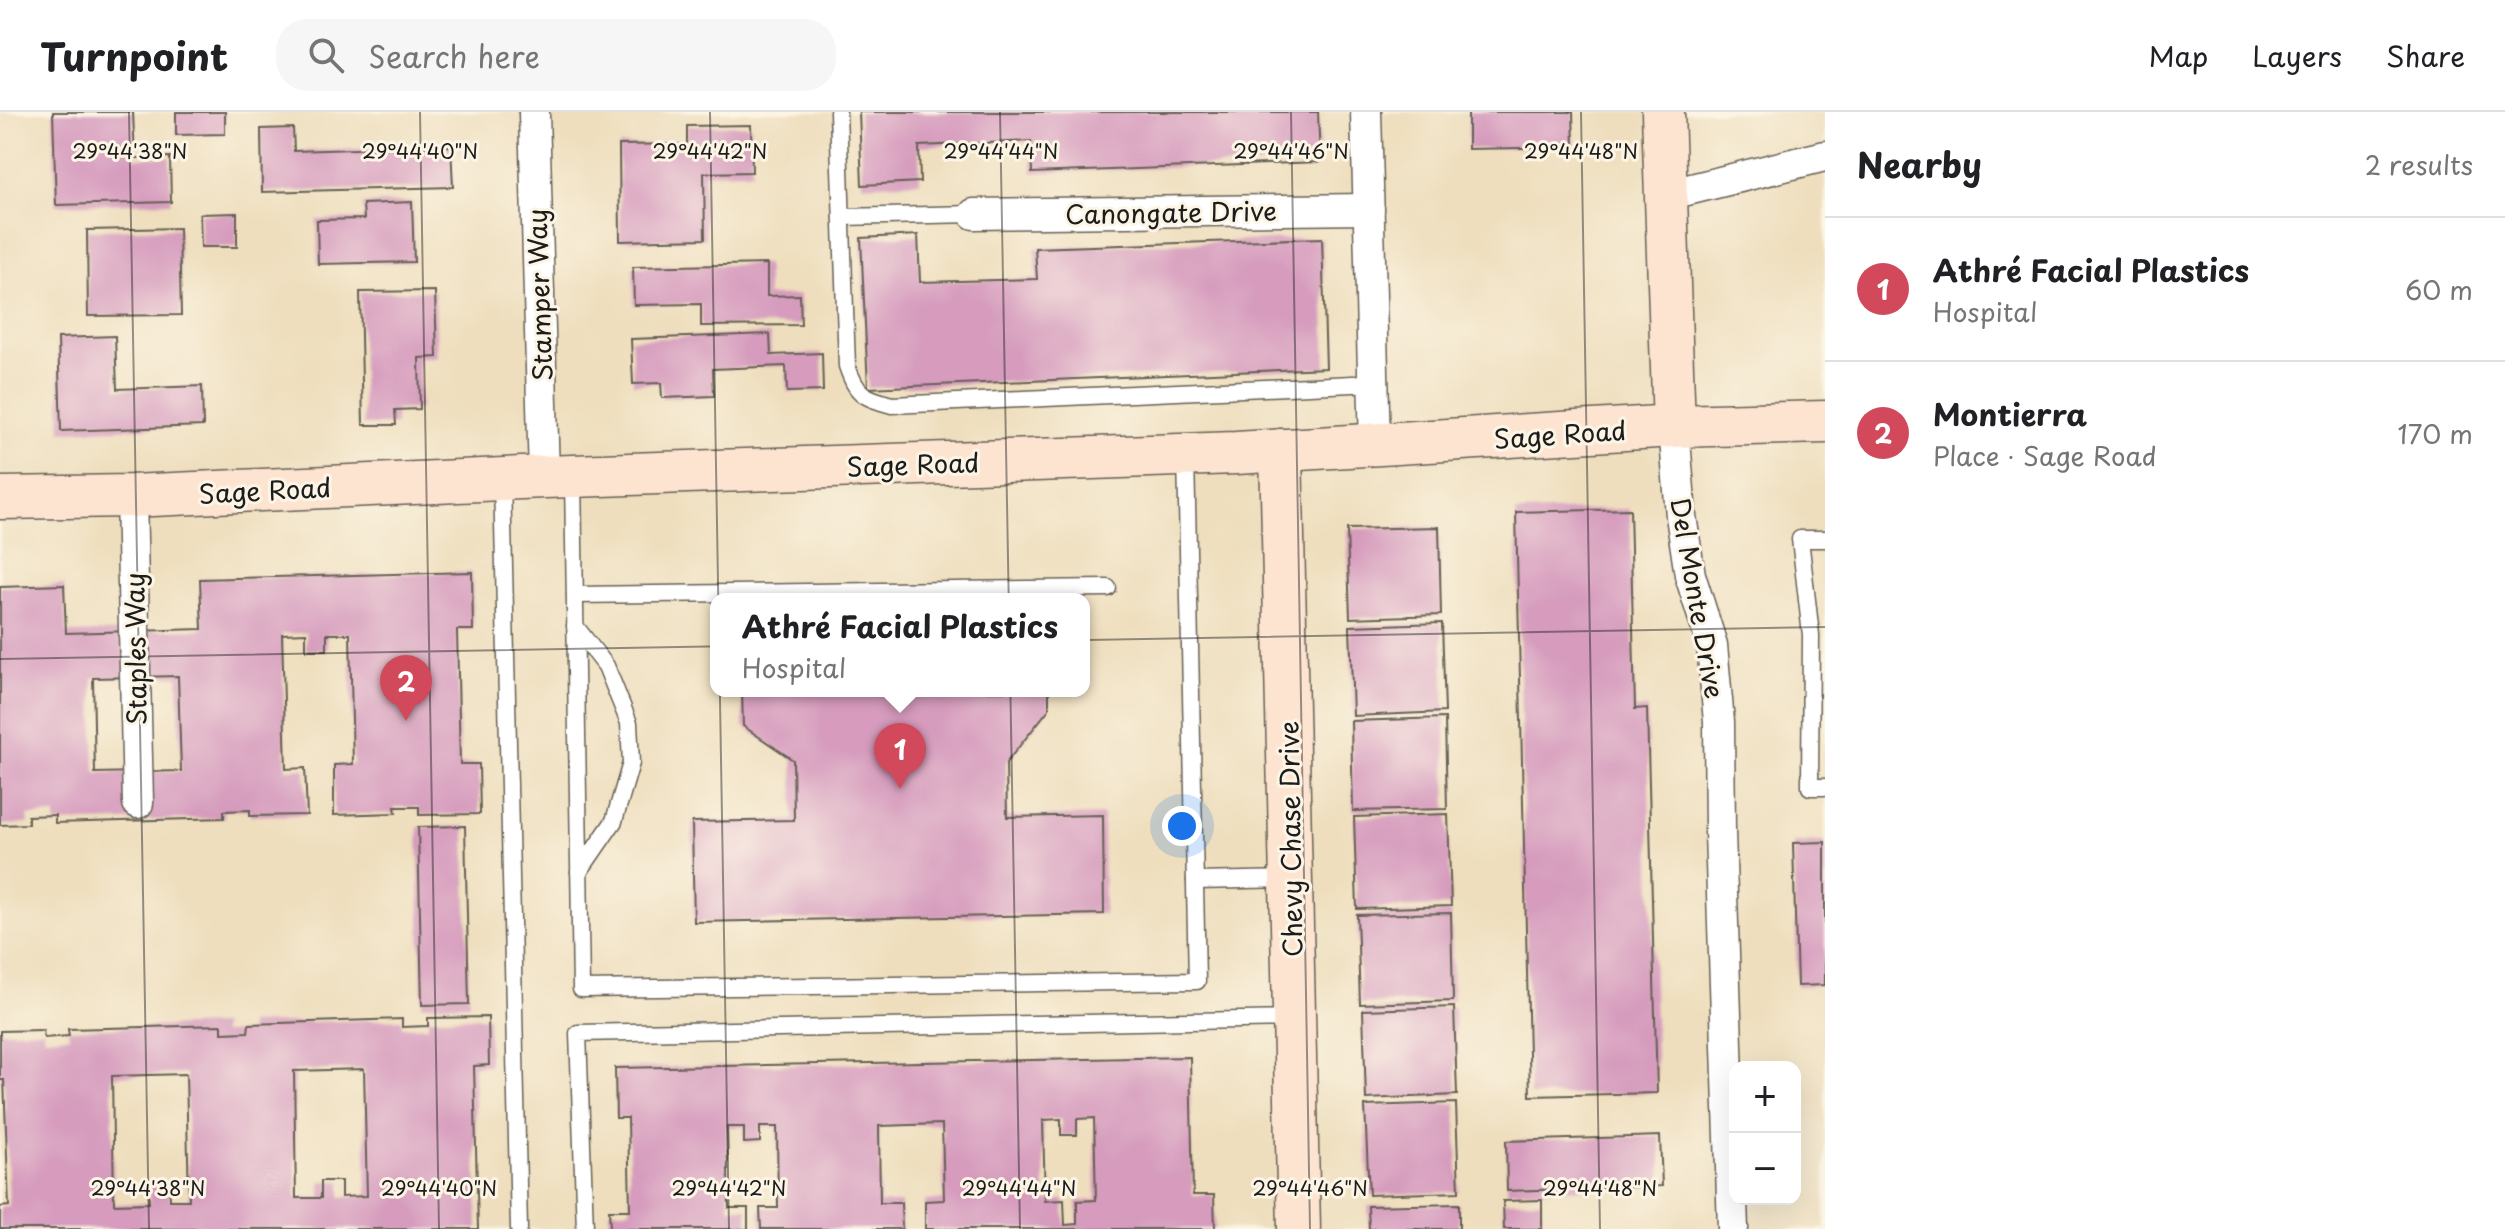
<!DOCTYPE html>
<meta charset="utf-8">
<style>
body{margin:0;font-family:"Playpen Sans",sans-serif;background:#f6f6f6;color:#202124}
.controls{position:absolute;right:24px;bottom:24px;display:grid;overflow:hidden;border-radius:16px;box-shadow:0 8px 32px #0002}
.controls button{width:72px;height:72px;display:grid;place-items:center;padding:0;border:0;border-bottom:2px solid #e0e0e0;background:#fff;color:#202124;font:40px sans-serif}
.you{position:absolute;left:1182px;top:714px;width:28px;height:28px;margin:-20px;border:6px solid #fff;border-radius:50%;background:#1a73e8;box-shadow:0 0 0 12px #1a73e833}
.badge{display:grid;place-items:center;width:52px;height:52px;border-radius:50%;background:#d1495b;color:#fff;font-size:26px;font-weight:700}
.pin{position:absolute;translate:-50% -66px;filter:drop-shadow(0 2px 4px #0008)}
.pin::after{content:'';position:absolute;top:42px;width:28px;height:24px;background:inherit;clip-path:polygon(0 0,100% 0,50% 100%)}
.popup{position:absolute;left:710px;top:481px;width:380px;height:104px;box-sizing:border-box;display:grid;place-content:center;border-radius:16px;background:#fff;filter:drop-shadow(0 2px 6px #0005);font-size:26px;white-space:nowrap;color:#757577}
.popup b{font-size:30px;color:#202124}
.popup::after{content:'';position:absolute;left:50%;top:100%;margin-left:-16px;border:16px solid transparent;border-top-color:#fff}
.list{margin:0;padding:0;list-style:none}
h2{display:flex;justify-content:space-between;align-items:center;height:104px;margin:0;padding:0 32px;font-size:34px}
h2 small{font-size:26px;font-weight:400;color:#757577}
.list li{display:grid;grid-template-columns:52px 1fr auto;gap:24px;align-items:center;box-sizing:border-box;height:144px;padding:0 32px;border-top:2px solid #e0e0e0}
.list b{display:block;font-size:30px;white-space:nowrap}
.list p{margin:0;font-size:26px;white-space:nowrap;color:#757577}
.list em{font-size:26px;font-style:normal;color:#757577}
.icon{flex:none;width:44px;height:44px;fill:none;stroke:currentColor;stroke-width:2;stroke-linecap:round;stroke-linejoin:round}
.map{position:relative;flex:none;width:1825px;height:1117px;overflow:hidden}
header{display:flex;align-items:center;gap:48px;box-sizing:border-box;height:112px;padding:0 40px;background:#fff;border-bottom:2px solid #e0e0e0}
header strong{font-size:38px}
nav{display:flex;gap:44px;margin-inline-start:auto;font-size:28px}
.search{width:560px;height:72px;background:#f6f6f6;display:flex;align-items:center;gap:20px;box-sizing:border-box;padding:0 28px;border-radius:32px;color:#757577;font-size:30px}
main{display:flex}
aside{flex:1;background:#fff}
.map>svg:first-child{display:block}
.building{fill:#d69bbd;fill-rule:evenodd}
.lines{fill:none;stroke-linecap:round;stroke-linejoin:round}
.lane-casing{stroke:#666054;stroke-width:19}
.street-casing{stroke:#666054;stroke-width:33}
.secondary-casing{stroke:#666054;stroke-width:45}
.lane{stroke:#fff;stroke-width:16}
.street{stroke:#fff;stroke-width:30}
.secondary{stroke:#fde4d1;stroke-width:42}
.ticks{fill:none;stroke:#1c1c1c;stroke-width:2;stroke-opacity:0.45}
.labels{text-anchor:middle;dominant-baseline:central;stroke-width:6;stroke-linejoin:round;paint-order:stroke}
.street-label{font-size:26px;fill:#1c1c1c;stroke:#fcf5e5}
.ticks-label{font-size:20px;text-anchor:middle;fill:#1c1c1c;stroke:#fcf5e5;stroke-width:6;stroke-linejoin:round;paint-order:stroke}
</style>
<header>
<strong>Turnpoint</strong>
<div class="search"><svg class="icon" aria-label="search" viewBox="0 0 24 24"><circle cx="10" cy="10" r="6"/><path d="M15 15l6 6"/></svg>Search here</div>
<nav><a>Map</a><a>Layers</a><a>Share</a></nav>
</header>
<main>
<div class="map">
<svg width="1825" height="1117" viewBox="0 0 1825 1117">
<rect width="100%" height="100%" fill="#fcf5e5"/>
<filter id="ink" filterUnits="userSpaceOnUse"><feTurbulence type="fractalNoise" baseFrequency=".0125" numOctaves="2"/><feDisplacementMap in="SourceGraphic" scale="16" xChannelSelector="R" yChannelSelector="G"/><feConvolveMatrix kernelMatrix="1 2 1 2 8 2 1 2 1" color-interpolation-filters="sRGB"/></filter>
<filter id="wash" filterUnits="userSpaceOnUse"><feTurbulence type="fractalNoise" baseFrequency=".006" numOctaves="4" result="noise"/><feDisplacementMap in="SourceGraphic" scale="32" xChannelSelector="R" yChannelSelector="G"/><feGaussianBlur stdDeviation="1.8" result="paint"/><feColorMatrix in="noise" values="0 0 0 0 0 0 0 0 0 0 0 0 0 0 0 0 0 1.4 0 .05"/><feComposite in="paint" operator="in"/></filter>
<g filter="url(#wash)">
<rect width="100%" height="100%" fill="#eedebd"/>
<g id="blocks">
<g class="building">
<path d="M53,0h80l2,46 35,-1 1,45 -115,3z"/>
<path d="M176,0h49v22l-49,1z"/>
<path d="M859,0h459l2,50 -288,11 -1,-32 -112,5 1,36 -58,3z"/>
<path d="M1468,0h105l1,35 -106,2z"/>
<path d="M751,13l1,47 -48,1 1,66 -85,2 -1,-96 68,-1v-18z"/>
<path d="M293,16l1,23 157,-5 2,41 -191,5 -1,-63z"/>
<path d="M412,90l2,60 -96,2 -1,-44 47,-1 -1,-15z"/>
<path d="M237,101v34h-36l-1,-33z"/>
<path d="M179,116l2,87 -93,1 -1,-86z"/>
<path d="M918,123l2,47 117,-3 -2,-31 287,-10 4,130 -458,20 -7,-150z"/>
<path d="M767,152v32l33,-1 1,30 -100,1v-22l-67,1 -1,-38z"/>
<path d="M435,179l2,66 -18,1 1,51 -25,1 1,15h-33l-3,-133z"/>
<path d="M770,222l1,21 51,-2 1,38 -36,1 -1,-26 -73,3 1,27 -52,2 -1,-15 -28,1 -2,-45z"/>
<path d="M115,224l2,53 85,-3 1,40 -142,5 -3,-93z"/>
<path d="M1630,397l5,200 12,-1 10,385 -127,3 -14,-584z"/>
<path d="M1439,415l2,88 -91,3 -3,-89z"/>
<path d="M472,460l1,58h-16l3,134h19l1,50 -61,1v-8h-24l1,6 -62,2v-50l19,-1 -3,-130h-23v16h-21v-17l-24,1 4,135 19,-1 2,47 -57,1v-6l-26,1v7l-169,5v-8l-27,1v8l-28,1v-238l64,-2 2,48 136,-4 -2,-50zM178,564l3,95 -86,2 -2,-95z"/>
<path d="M1442,511l3,89 -92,4 -3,-90z"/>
<path d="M742,579h307v18l-43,54 1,54 96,-2 1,99 -410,8 -2,-100 102,-2 -1,-60 -50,-34z"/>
<path d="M1445,606l2,91 -94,2 -2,-90z"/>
<path d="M1448,702l3,92 -94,3 -3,-92z"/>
<path d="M465,714l4,178 -47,1 -4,-178z"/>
<path d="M1825,730v143l-28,1 -4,-143z"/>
<path d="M1451,801l2,88 -93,3 -3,-89z"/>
<path d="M1454,895l3,88 -91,4 -3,-89z"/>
<path d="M488,905l1,48 -15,1 4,163h-478v-22l9,-1 -5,-126h-4v-49l43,-1 1,8 25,-2 -1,-7 154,-4v8l26,-1 1,-8 153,-5v8l26,-1v-8zM364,957l3,127 -26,1v-16h-20v17h-25l-2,-127zM186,962l3,126h-19l-1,-18h-21l1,21 -35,1 -2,-128z"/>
<path d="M1190,945l3,138h21l1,34h-290v-28l19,-1 -2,-76 -63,2 1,77h21l1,26h-141l-1,-21h18l-1,-81h-17v15l-16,1v-16h-17l2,81h19v21h-138l-1,-19h21l-2,-92h-12l-1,-50zM1094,1006l2,82 -19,1v23l-12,1 -1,-25 -19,1 -2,-81 18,-1v16h16v-16z"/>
<path d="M1456,991l3,89 -90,3 -4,-89z"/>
<path d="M1660,1024l2,50 -155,5 -1,-50z"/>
<path d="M1542,1088v29h-38l-1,-28z"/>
<path d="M1459,1092v25h-90l-1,-23z"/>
</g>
</g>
</g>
<g filter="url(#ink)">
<use href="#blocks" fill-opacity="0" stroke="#666054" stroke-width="2"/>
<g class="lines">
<g class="lane-casing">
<g id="lane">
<path d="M838,0l9,254c10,29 16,31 45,39l482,-22"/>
<path d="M842,105l132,-3"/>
<path d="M573,366l8,511 616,-8 -11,-526"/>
<path d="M502,367l17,750"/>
<path d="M1825,427h-25l11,96 -1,152h15"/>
<path d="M575,483l533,-7"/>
<path d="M575,514l31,40 23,57 2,40 -17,58 -35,51"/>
<path d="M1195,769l94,-2"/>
<path d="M585,1117l-7,-196 715,-14"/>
</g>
</g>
<g class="street-casing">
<g id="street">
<path d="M534,0l10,365"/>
<path d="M1366,0l9,334"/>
<path d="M1667,83l158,-39"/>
<path d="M974,102l395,-5"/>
<path d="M1674,314l7,90 9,59 22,70 7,77 1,110 13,397"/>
<path d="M131,384l7,307"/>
</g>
</g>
<g class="secondary-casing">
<g id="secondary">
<path d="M1663,0l11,314"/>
<path d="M1281,338l18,779"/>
<path d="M0,386l131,-2 413,-19 692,-24 438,-27 151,-4"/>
</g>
</g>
<use href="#lane" class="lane"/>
<use href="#street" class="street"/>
<use href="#secondary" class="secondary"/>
</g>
</g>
<path class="ticks" d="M129,0l20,1117M420,0l19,1117M710,0l19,1117M1000,0l20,1117M1291,0l19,1117M1581,0l19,1117M0,547l1825,-32"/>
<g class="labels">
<g class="street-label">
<text transform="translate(1171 100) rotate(-1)">Canongate Drive</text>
<text transform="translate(539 183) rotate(-92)">Stamper Way</text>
<text transform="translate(1560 322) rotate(-4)">Sage Road</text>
<text transform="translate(913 352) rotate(-2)">Sage Road</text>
<text transform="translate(265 378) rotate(-3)">Sage Road</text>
<text transform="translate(1698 486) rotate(80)">Del Monte Drive</text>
<text transform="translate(135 537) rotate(-91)">Staples Way</text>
<text transform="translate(1290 727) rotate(-91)">Chevy Chase Drive</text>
</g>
</g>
<g class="ticks-label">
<text x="130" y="47">29°44'38"N</text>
<text x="420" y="47">29°44'40"N</text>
<text x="710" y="47">29°44'42"N</text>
<text x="1001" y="47">29°44'44"N</text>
<text x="1291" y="47">29°44'46"N</text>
<text x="1581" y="47">29°44'48"N</text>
<text x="148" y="1084">29°44'38"N</text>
<text x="439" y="1084">29°44'40"N</text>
<text x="729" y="1084">29°44'42"N</text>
<text x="1019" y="1084">29°44'44"N</text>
<text x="1310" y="1084">29°44'46"N</text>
<text x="1600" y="1084">29°44'48"N</text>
</g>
</svg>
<div class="controls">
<button>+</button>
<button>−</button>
</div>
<div class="you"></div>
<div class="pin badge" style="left:900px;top:677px">1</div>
<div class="popup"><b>Athré Facial Plastics</b>Hospital</div>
<div class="pin badge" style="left:406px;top:609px">2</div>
</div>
<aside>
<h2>Nearby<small>2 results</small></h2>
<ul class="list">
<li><span class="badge">1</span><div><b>Athré Facial Plastics</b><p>Hospital</p></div><em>60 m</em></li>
<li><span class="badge">2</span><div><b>Montierra</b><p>Place · Sage Road</p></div><em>170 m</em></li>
</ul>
</aside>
</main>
